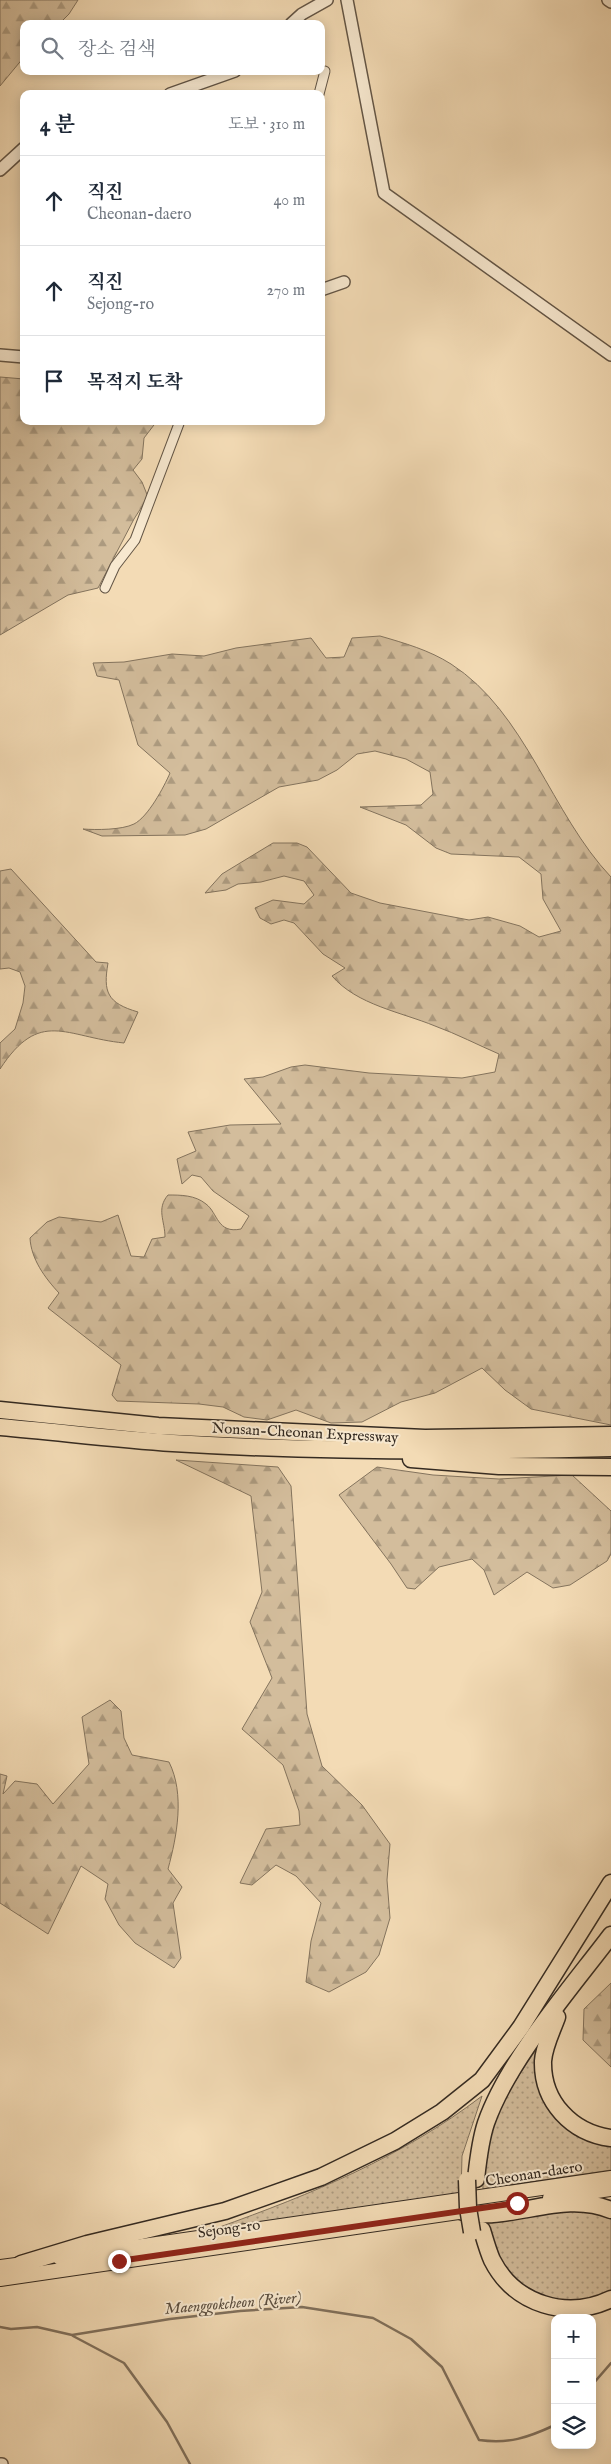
<!DOCTYPE html>
<html lang="ko">
<meta charset="utf-8">
<style>
body{margin:0;font-family:"IM FELL English","Noto Serif KR",serif;background:#f2f2f3;color:#1f2937}
.controls{position:absolute;right:15px;bottom:15px;display:grid;overflow:hidden;border-radius:10px;box-shadow:0 2px 12px #0003}
.controls button{width:45px;height:45px;display:grid;place-items:center;padding:0;border:0;border-bottom:1px solid #e0e1e3;background:#fff;color:#1f2937;font:25px sans-serif}
.stop{position:absolute;width:15px;height:15px;margin:-11px;border:4px solid #8f2418;border-radius:50%;background:#fff}
.stop.end{background:#8f2418;border-color:#fff;box-shadow:0 1px 5px #0008}
.list{margin:0;padding:0;list-style:none}
h2{display:flex;justify-content:space-between;align-items:center;height:65px;margin:0;padding:0 20px;font-size:21px}
h2 small{font-size:16px;font-weight:400;color:#747a83}
.list li{display:grid;grid-template-columns:32px 1fr auto;gap:15px;align-items:center;box-sizing:border-box;height:90px;padding:0 20px;border-top:1px solid #e0e1e3}
.list b{display:block;font-size:19px;white-space:nowrap}
.list p{margin:0;font-size:16px;white-space:nowrap;color:#747a83}
.list em{font-size:16px;font-style:normal;color:#747a83}
.icon{flex:none;width:28px;height:28px;fill:none;stroke:currentColor;stroke-width:2;stroke-linecap:round;stroke-linejoin:round}
.map{position:relative;flex:none;width:611px;height:2464px;overflow:hidden}
.search{position:absolute;background:#fff;box-shadow:0 2px 12px #0003;left:20px;top:20px;width:305px;height:55px;display:flex;align-items:center;gap:12px;box-sizing:border-box;padding:0 18px;border-radius:10px;color:#747a83;font-size:19px}
.panel{position:absolute;background:#fff;box-shadow:0 2px 12px #0003;left:20px;top:90px;width:305px;height:335px;border-radius:10px}
.map>svg:first-child{display:block}
.green{fill:url(#green-dots);stroke:#84745e}
.forest{fill:url(#forest-firs);stroke:#84745e}
.lines{fill:none;stroke-linecap:round;stroke-linejoin:round}
.stream{stroke:#80705c;stroke-width:2.5}
.minor-casing{stroke:#645646;stroke-width:11}
.tertiary-casing{stroke:#645646;stroke-width:14}
.primary-casing{stroke:#342a21;stroke-width:16}
.motorway-casing{stroke:#342a21;stroke-width:19}
.minor{stroke:#f7e8cf;stroke-width:9}
.tertiary{stroke:#f7e8cf;stroke-width:11}
.primary{stroke:#f3dbb5;stroke-width:14}
.motorway{stroke:#f3dbb5;stroke-width:16}
.motorway-bridge-casing{stroke:#342a21;stroke-width:19;stroke-linecap:butt}
.motorway-bridge{stroke:#f3dbb5;stroke-width:16}
.route{stroke:#8f2418;stroke-width:6}
.labels{text-anchor:middle;dominant-baseline:central;stroke-width:4;stroke-linejoin:round;paint-order:stroke}
.street-label{font-size:15px;fill:#342a21;stroke:#f7e8cf}
.water-label{font-size:16px;font-style:italic;fill:#5a4d3e;stroke:#f7e8cf}
</style>
<div class="map">
<svg width="611" height="2464" viewBox="0 0 611 2464">
<defs>
<pattern id="green-dots" width="8" height="8" patternUnits="userSpaceOnUse" patternTransform="scale(1.25)"><rect width="8" height="8" fill="#d3bd9c"/><path d="M2 2h.1M6 6h.1" fill="none" stroke="#ac9a7f" stroke-width="1.8" stroke-linecap="round"/></pattern>
<pattern id="forest-firs" width="22" height="20" patternUnits="userSpaceOnUse" patternTransform="scale(1.25)"><rect width="22" height="20" fill="#d3bd9c"/><path d="M5 1l3.5 6h-7zM16 11l3.5 6h-7z" fill="#ac9a7f"/></pattern>
</defs>
<rect width="100%" height="100%" fill="#f3dbb5"/>
<filter id="stains"><feTurbulence type="fractalNoise" baseFrequency=".004" numOctaves="4"/><feColorMatrix values="0 0 0 0 .2 0 0 0 0 .09 0 0 0 0 .02 0 0 0 .5 -.17"/></filter>
<radialGradient id="worn" r=".72"><stop offset=".6" stop-color="#630" stop-opacity="0"/><stop offset="1" stop-color="#630" stop-opacity=".3"/></radialGradient>
<g class="green">
<path d="M538,2047l7,47 66,48v28l-128,19c-3,-57 24,-97 55,-142z"/>
<path d="M482,2096l-20,60 -1,38 -244,34c95,-34 185,-71 265,-132z"/>
<path d="M585,2209l26,8v76l-40,11 -41,-12 -24,-19 -19,-43 -1,-8 39,-8z"/>
</g>
<g class="forest">
<path d="M0,0h78l-9,14 -10,10h-35v33l-24,29z"/>
<path d="M0,377l24,2v42h133l-13,17 -2,21 -9,11 9,12 6,15 -14,22 -36,69 -30,7 -68,40z"/>
<path d="M380,636c24,7 49,14 71,28 75,48 100,150 160,213v548l-80,-16 -26,-19 -23,-22 -47,25 -34,9 -39,20 -31,1 -35,-13 -29,10 -23,-3 -21,-10 -24,-3 -82,-3 -5,-6 9,-30 -73,-57 11,-15c-14,-15 -28,-34 -29,-55l17,-16 12,-5 42,5 17,-7 13,41 13,1 8,-18 13,-2c0,-16 -9,-28 3,-42 13,0 27,0 38,9 12,9 11,30 35,25l8,-13 -36,-25 -12,-14 -9,-2 -10,9 -5,-25 19,-8 -8,-19 42,-7 51,-1 -37,-45 19,-2 28,-10 14,-2 64,8 93,5 33,-6 4,-18c-21,-9 -42,-20 -64,-28 -34,-14 -78,-21 -103,-50l13,-8 -22,-14 -29,-31 -10,-3 -13,4 -11,-6 -5,-10 18,-8 31,4 10,-9 -10,-14 -20,-5 -23,6 -23,2 -12,6 -21,3 17,-19 51,-31h24l10,4 44,46 29,10 89,17 19,-3 32,9 19,11 22,-6 -18,-32 -2,-25 -22,-17 -68,-3 -15,-6 -30,-23 -46,-18 61,-2 12,-11 -3,-22 -24,-13 -31,-8 -18,3 -20,16 -19,10 -39,7 -73,42 -21,6 -83,1 -19,-7c13,1 39,1 51,-5 14,-7 30,-37 36,-51l-32,-28 -19,-65 -22,-4 -4,-13 31,-1 48,-8 32,2 32,-8 75,-10 15,20 18,-1 8,-19z"/>
<path d="M11,869l85,93 12,1c-5,29 -1,40 30,49l-14,31c-59,-6 -84,-35 -124,26v-26l15,-14 8,-26 2,-17 -5,-14 -11,-4 -9,1v-98z"/>
<path d="M176,1460l102,7 13,19 16,228 15,52 40,39 28,39 -3,36 3,38 -11,37 -13,17 -37,20 -23,-10 5,-41 10,-38 -25,-27 -20,-11 -24,20 -12,-2 26,-54 34,-4 -1,-14 -16,-46 -41,-36 30,-51 -22,-56 12,-30 -11,-96z"/>
<path d="M377,1467l56,8 66,4 73,-4 39,36v43l-4,7 -37,24 -17,3 -26,-16 -33,23 -10,-25 -12,-11 -33,8 -24,22 -8,-1 -16,-24 -52,-69z"/>
<path d="M110,1700l11,11 3,27 8,17 37,7c16,32 8,74 -1,107l14,18 -9,16 8,55 -7,10 -39,-25 -16,-18 -14,-26 3,-15 -27,-18 -33,68 -48,-31v-129l7,2 -4,18 12,-13 22,3 16,20 36,-40 -7,-47z"/>
<path d="M611,1983v84l-28,-27 1,-31z"/>
</g>
<g class="lines">
<g class="stream">
<path d="M0,2327l11,2 26,-2 35,8 98,-16 70,-8 62,-4 71,11 38,21 31,28 37,73c30,4 48,-2 76,-15"/>
<path d="M73,2336l51,27 43,59 23,42"/>
<path d="M592,2385l19,-22"/>
</g>
<g class="minor-casing">
<g id="minor">
<path d="M319,94l6,-23"/>
<path d="M105,588l10,-22 20,-26 45,-119"/>
</g>
</g>
<g class="tertiary-casing">
<g id="tertiary">
<path d="M347,0l37,193 227,162"/>
<path d="M608,0l3,2"/>
<path d="M291,24l11,-10 25,-14"/>
<path d="M170,94l65,-23"/>
<path d="M0,170l24,-22"/>
<path d="M321,290l23,-8"/>
<path d="M0,355l24,2"/>
<path d="M0,2464h2"/>
</g>
</g>
<g class="primary-casing">
<g id="primary">
<path d="M550,2198l61,-9"/>
<path d="M60,2258l551,-80"/>
<path d="M0,2267l31,-4"/>
<path d="M0,2279l472,-69"/>
</g>
</g>
<g class="motorway-casing">
<g id="motorway">
<path d="M0,1410l158,16 267,12 186,-3"/>
<path d="M0,1427c58,5 115,12 173,16 145,9 292,9 438,5"/>
<path d="M411,1459l88,7 112,1"/>
<path d="M557,2017c-5,14 -13,29 -14,44 -1,41 29,72 68,77"/>
<path d="M476,2179c2,-18 4,-38 10,-56 22,-63 85,-135 125,-188"/>
<path d="M463,2212c9,1 20,3 30,2 40,-3 79,-20 118,-4"/>
<path d="M482,2230c3,10 6,21 10,30 23,45 75,60 119,39"/>
<path d="M21,2264l66,-20 138,-33 96,-34 74,-36 47,-29 40,-32 39,-53 90,-144"/>
</g>
</g>
<use href="#minor" class="minor"/>
<use href="#tertiary" class="tertiary"/>
<use href="#primary" class="primary"/>
<use href="#motorway" class="motorway"/>
<g class="motorway-bridge-casing">
<path id="motorway-bridge" d="M467,2180l1,28 4,24"/>
</g>
<use href="#motorway-bridge" class="motorway-bridge"/>
</g>
<g class="lines">
<path class="route" d="M119,2261l398,-58"/>
</g>
<g class="labels">
<g class="street-label">
<text transform="translate(305 1433) rotate(3)">Nonsan-Cheonan Expressway</text>
<text transform="translate(534 2174) rotate(-9)">Cheonan-daero</text>
<text transform="translate(229 2229) rotate(-8)">Sejong-ro</text>
</g>
<g class="water-label">
<text transform="translate(233 2304) rotate(-5)">Maenggokcheon (River)</text>
</g>
</g>
<rect width="100%" height="100%" filter="url(#stains)"/>
<rect width="100%" height="100%" fill="url(#worn)"/>
</svg>
<div class="controls">
<button>+</button>
<button>−</button>
<button><svg class="icon" aria-label="layers" viewBox="0 0 24 24"><path d="M12 4l9 5-9 5-9-5zM3 14l9 5 9-5"/></svg></button>
</div>
<div class="stop" style="left:517px;top:2203px"></div>
<div class="stop end" style="left:119px;top:2261px"></div>
<div class="search"><svg class="icon" aria-label="search" viewBox="0 0 24 24"><circle cx="10" cy="10" r="6"/><path d="M15 15l6 6"/></svg>장소 검색</div>
<section class="panel">
<h2>4 분<small>도보 · 310 m</small></h2>
<ul class="list">
<li><svg class="icon" aria-label="ahead" viewBox="0 0 24 24"><path d="M12 20V5M6 11l6-6 6 6"/></svg><div><b>직진</b><p>Cheonan-daero</p></div><em>40 m</em></li>
<li><svg class="icon" aria-label="ahead" viewBox="0 0 24 24"><path d="M12 20V5M6 11l6-6 6 6"/></svg><div><b>직진</b><p>Sejong-ro</p></div><em>270 m</em></li>
<li><svg class="icon" aria-label="arrive" viewBox="0 0 24 24"><path d="M6 21V4h12l-3 4 3 4H6"/></svg><div><b>목적지 도착</b></div></li>
</ul>
</section>
</div>
